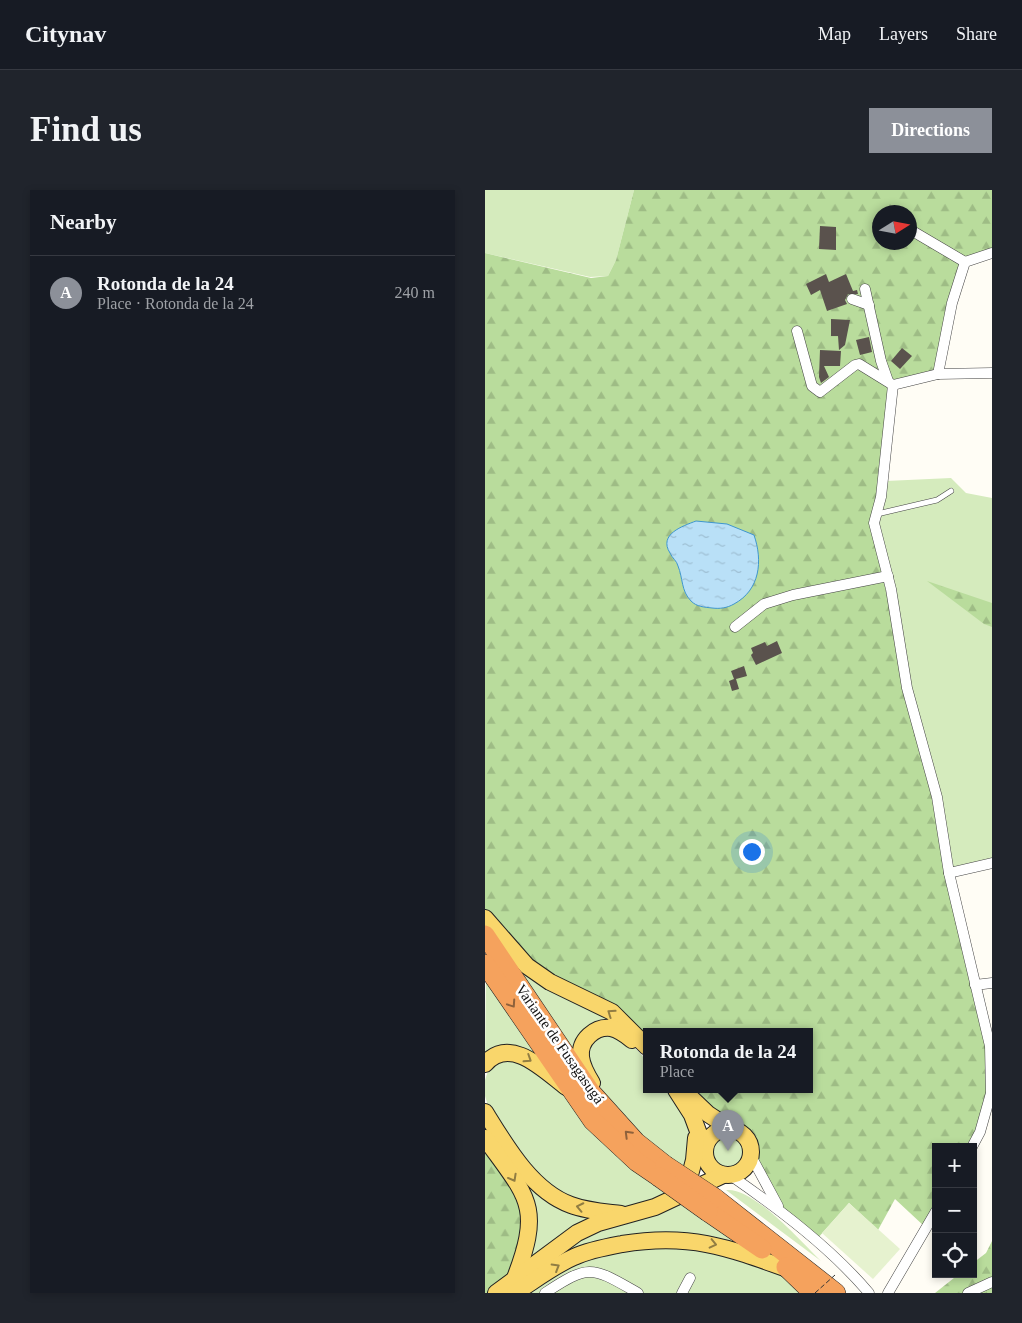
<!DOCTYPE html>
<meta charset="utf-8">
<style>
body{margin:0;font-family:"Times New Roman",serif;background:#20242c;color:#f1f3f6}
.controls{position:absolute;right:15px;bottom:15px;display:grid;overflow:hidden;border-radius:0px;box-shadow:0 2px 8px #0003}
.controls button{width:45px;height:45px;display:grid;place-items:center;padding:0;border:0;border-bottom:1px solid #363941;background:#171b24;color:#f1f3f6;font:25px sans-serif}
.compass{position:absolute;left:387px;top:15px;width:45px;height:45px;border-radius:50%;background:#171b24;box-shadow:0 2px 8px #0003;rotate:79deg}
.you{position:absolute;left:266px;top:661px;width:18px;height:18px;margin:-12px;border:4px solid #fff;border-radius:50%;background:#1a73e8;box-shadow:0 0 0 8px #1a73e833}
.badge{display:grid;place-items:center;width:32px;height:32px;border-radius:50%;background:#8c9099;color:#fff;font-size:16px;font-weight:700}
.pin{position:absolute;translate:-50% -41px;filter:drop-shadow(0 1px 2px #0008)}
.pin::after{content:'';position:absolute;top:26px;width:18px;height:15px;background:inherit;clip-path:polygon(0 0,100% 0,50% 100%)}
.popup{position:absolute;left:158px;top:838px;width:170px;height:65px;box-sizing:border-box;display:grid;place-content:center;border-radius:0px;background:#171b24;filter:drop-shadow(0 1px 4px #0005);font-size:16px;white-space:nowrap;color:#9ea1a6}
.popup b{font-size:19px;color:#f1f3f6}
.popup::after{content:'';position:absolute;left:50%;top:100%;margin-left:-10px;border:10px solid transparent;border-top-color:#171b24}
.list{margin:0;padding:0;list-style:none}
h2{display:flex;justify-content:space-between;align-items:center;height:65px;margin:0;padding:0 20px;font-size:21px}
h2 small{font-size:16px;font-weight:400;color:#9ea1a6}
.list li{display:grid;grid-template-columns:32px 1fr auto;gap:15px;align-items:center;box-sizing:border-box;height:75px;padding:0 20px;border-top:1px solid #363941}
.list b{display:block;font-size:19px;white-space:nowrap}
.list p{margin:0;font-size:16px;white-space:nowrap;color:#9ea1a6}
.list em{font-size:16px;font-style:normal;color:#9ea1a6}
.icon{flex:none;width:28px;height:28px;fill:none;stroke:currentColor;stroke-width:2;stroke-linecap:round;stroke-linejoin:round}
.map{position:relative;flex:none;width:507px;height:1103px;overflow:hidden;border-radius:0px}
header{display:flex;align-items:center;gap:30px;box-sizing:border-box;height:70px;padding:0 25px;background:#171b24;border-bottom:1px solid #363941}
header strong{font-size:24px}
nav{display:flex;gap:28px;margin-inline-start:auto;font-size:18px}
.intro{display:flex;align-items:center;justify-content:space-between;box-sizing:border-box;height:120px;padding:0 30px}
h1{margin:0;font-size:35px}
.button{padding:12px 22px;border-radius:0px;background:#8c9099;color:#fff;font-size:18px;font-weight:700}
main{display:flex;gap:30px;padding:0 30px}
aside{flex:1;background:#171b24;border-radius:0px;box-shadow:0 2px 8px #0003}
.map>svg:first-child{display:block}
.grass{fill:#d5ebbd}
.forest{fill:url(#forest-firs);fill-rule:evenodd}
.pitch{fill:#e6f2cf}
.water{fill:url(#water-ripples);stroke:#3f96cf}
.building{fill:#5a524d}
.lines{fill:none;stroke-linecap:round;stroke-linejoin:round}
.lane-casing{stroke:#444;stroke-width:6}
.street-casing{stroke:#444;stroke-width:11}
.primary-casing{stroke:#222;stroke-width:18}
.highway-casing{stroke:#222;stroke-width:20}
.lane{stroke:#fff;stroke-width:5}
.street{stroke:#fff;stroke-width:10}
.primary{stroke:#f9d66b;stroke-width:16}
.highway{stroke:#f5a25d;stroke-width:19}
.highway-bridge-casing{stroke:#222;stroke-width:20;stroke-linecap:butt}
.path-bridge{stroke:#333;stroke-width:1;stroke-dasharray:5 2.5;stroke-linecap:butt}
.highway-bridge{stroke:#f5a25d;stroke-width:19}
.oneway{stroke:#8e613b}
.oneway2{stroke:#917d42}
.labels{text-anchor:middle;dominant-baseline:central;stroke-width:5;stroke-linejoin:round;paint-order:stroke}
.street-label{font-size:15px;fill:#111;stroke:#fff}
</style>
<header>
<strong>Citynav</strong>
<nav><a>Map</a><a>Layers</a><a>Share</a></nav>
</header>
<div class="intro"><h1>Find us</h1><a class="button">Directions</a></div>
<main>
<aside>
<h2>Nearby<small></small></h2>
<ul class="list">
<li><span class="badge">A</span><div><b>Rotonda de la 24</b><p>Place · Rotonda de la 24</p></div><em>240 m</em></li>
</ul>
</aside>
<div class="map">
<svg width="507" height="1103" viewBox="0 0 507 1103">
<defs>
<pattern id="forest-firs" width="22" height="20" patternUnits="userSpaceOnUse" patternTransform="scale(1.25)"><rect width="22" height="20" fill="#b9dc9c"/><path d="M5 1l3.5 6h-7zM16 11l3.5 6h-7z" fill="#9ebc85"/></pattern>
<pattern id="water-ripples" width="26" height="14" patternUnits="userSpaceOnUse" patternTransform="scale(1.25)"><rect width="26" height="14" fill="#b9e0f7"/><path d="M2 4q2-2 4 0t4 0M15 11q2-2 4 0t4 0" fill="none" stroke="#9ebfd3"/></pattern>
</defs>
<rect width="100%" height="100%" fill="#fffdf5"/>
<g class="grass">
<path d="M0,0h149l-18,70 -8,16 -18,1 -105,-24z"/>
<path d="M466,288l15,15 26,5v361l-41,10 -41,-181 -32,-164 8,-43z"/>
<path d="M13,752l111,75 2,6 -36,33z"/>
<path d="M1,784l64,94 -14,-10h-51z"/>
<path d="M120,843c15,6 34,13 41,29 3,7 1,20 1,28h23c22,35 22,41 16,82l-17,-11 -57,-53 -18,-32 -8,-29z"/>
<path d="M24,868c42,9 127,101 161,133l-43,19 -54,-10 -25,-14 -22,-23 -37,-54 -4,-13v-16l4,-12z"/>
<path d="M0,932l33,47 86,48 -78,47 -13,-97 -28,-38z"/>
<circle cx="243" cy="962" r="18"/>
<path d="M241,1000c28,-3 75,52 95,71z"/>
<path d="M196,1009l78,55 -55,-17 -149,24 26,-24z"/>
<path d="M202,1055l100,30 19,18h-282l50,-31 47,-12z"/>
</g>
<g class="forest">
<path d="M149,0h358v59l-26,9 -31,114 -39,16 -25,135 116,524c1,39 1,64 -19,100h-32v58l-12,21 -29,-27 -17,31 -29,-27 -32,36 -36,-33 -25,-50 -2,-17 -6,-7 -14,-8 -44,-34h119v-58h-162v7l-106,-68 -37,-36 -19,-25v-657l106,25 17,-2 8,-16zM394,22h30v30h-30z"/>
<path d="M442,391l65,22v24l-8,-3z"/>
<path d="M0,957l19,25 21,45 -15,58 -22,18h-3z"/>
<path d="M507,1051v52h-57l24,-19h14v-11l13,-10z"/>
</g>
<path class="pitch" d="M364,1013l51,46 -27,30 -51,-46z"/>
<path class="water" d="M211,331l31,3 27,11c9,26 6,55 -20,69 -7,4 -14,5 -22,4 -8,-1 -15,-1 -21,-7 -10,-10 -8,-23 -13,-35 -1,-5 -6,-8 -8,-13 -12,-19 13,-27 26,-32z"/>
<g class="building">
<path d="M335,36l16,1v23l-17,-1z"/>
<path d="M341,84l3,8 17,-8 7,17 4,-1 1,4h-10l-3,6 2,4 -20,7 -7,-21 -9,5 -5,-11z"/>
<path d="M346,129l19,1 -5,25 -6,5 -1,-14h-7z"/>
<path d="M384,147l3,15 -12,3 -4,-15z"/>
<path d="M417,158l10,8 -12,13 -9,-8z"/>
<path d="M335,160l21,1 -1,15h-16l5,11 -8,6 -2,-6z"/>
<path d="M292,451l5,12 -26,12 -5,-10 2,-2 -2,-5 14,-6 2,4z"/>
<path d="M259,476l3,10 -11,3 3,10 -7,2 -3,-10 5,-2 -3,-8z"/>
</g>
<g class="lines">
<g class="lane-casing">
<path id="lane" d="M392,324l60,-14 14,-9"/>
</g>
<g class="street-casing">
<g id="street">
<path d="M424,39l56,33"/>
<path d="M380,99l16,72 7,20"/>
<path d="M367,109l17,6"/>
<path d="M312,141l15,55 8,6 35,-27 4,-1 34,21 45,-11 54,-1"/>
<path d="M453,184l14,-71 13,-41 27,-9"/>
<path d="M408,195l-12,112 -7,26 17,66 16,99 30,109 12,76 41,173 1,47 -11,39 -8,15"/>
<path d="M250,437l29,-23 29,-9 95,-19"/>
<path d="M464,683l43,-10"/>
<path d="M490,795l17,-2"/>
<path d="M266,966l27,50"/>
<path d="M245,985c49,34 101,73 139,118"/>
<path d="M60,1103c45,-30 47,-26 93,0"/>
<path d="M197,1103l8,-15"/>
<path d="M403,1103l48,-82"/>
<path d="M483,1103l24,-11"/>
</g>
</g>
<g class="primary-casing">
<g id="primary">
<path d="M0,728l42,48 23,16 62,30 35,35"/>
<path d="M0,874c25,-29 59,6 81,23"/>
<path d="M107,893c-5,-8 -10,-17 -11,-26 -2,-17 14,-31 30,-29 8,2 15,7 21,12"/>
<path d="M191,900l16,25 13,35"/>
<path d="M201,903l22,21 23,15"/>
<path d="M0,922c21,34 47,79 86,93 16,6 34,7 50,9"/>
<circle cx="243" cy="962" r="23"/>
<path d="M0,948c42,59 58,67 30,140"/>
<path d="M205,985l4,-15 2,-22"/>
<path d="M11,1103l81,-60 21,-10 57,-16 68,-32"/>
<path d="M30,1103c19,-12 38,-27 59,-36 15,-7 32,-10 48,-13 68,-11 105,3 168,26"/>
</g>
</g>
<g class="highway-casing">
<g id="highway">
<path d="M0,745l105,156 46,51 29,23"/>
<path d="M0,774l108,157 44,41 22,15"/>
<path d="M230,1008l121,95"/>
<path d="M223,1022l54,37"/>
<path d="M301,1077l27,26"/>
</g>
</g>
<use href="#lane" class="lane"/>
<use href="#street" class="street"/>
<use href="#primary" class="primary"/>
<use href="#highway" class="highway"/>
<g class="highway-bridge-casing">
<g id="highway-bridge">
<path d="M180,975l50,33"/>
<path d="M174,987l49,35"/>
</g>
</g>
<path class="path-bridge" d="M330,1103l20,-18"/>
<use href="#highway-bridge" class="highway-bridge"/>
</g>
<defs><path id="oneway-chevron" d="M-2-3.5L2.5 0L-2 3.5" fill="none" stroke-width="1.6" stroke-linecap="round" stroke-linejoin="round" transform="scale(1.25)"/></defs>
<g class="oneway">
<use href="#oneway-chevron" transform="translate(27 814) rotate(56)"/>
<use href="#oneway-chevron" transform="translate(143 944) rotate(-135)"/>
</g>
<g class="oneway2">
<use href="#oneway-chevron" transform="translate(126 823) rotate(-145)"/>
<use href="#oneway-chevron" transform="translate(43 869) rotate(33)"/>
<use href="#oneway-chevron" transform="translate(28 988) rotate(61)"/>
<use href="#oneway-chevron" transform="translate(95 1017) rotate(-168)"/>
<use href="#oneway-chevron" transform="translate(228 1054) rotate(13)"/>
<use href="#oneway-chevron" transform="translate(71 1077) rotate(-31)"/>
</g>
<g class="labels">
<g class="street-label">
<text transform="translate(75 854) rotate(55)">Variante de Fusagasugá</text>
</g>
</g>
</svg>
<div class="controls">
<button>+</button>
<button>−</button>
<button><svg class="icon" aria-label="locate" viewBox="0 0 24 24"><circle cx="12" cy="12" r="6"/><path d="M12 2v4M12 18v4M2 12h4M18 12h4"/></svg></button>
</div>
<svg class="compass" viewBox="-18 -18 36 36"><path d="M0-13l5 13h-10z" fill="#e53935"/><path d="M0 13l5-13h-10z" fill="#9ea1a6"/></svg>
<div class="you"></div>
<div class="pin badge" style="left:243px;top:961px">A</div>
<div class="popup"><b>Rotonda de la 24</b>Place</div>
</div>
</main>
